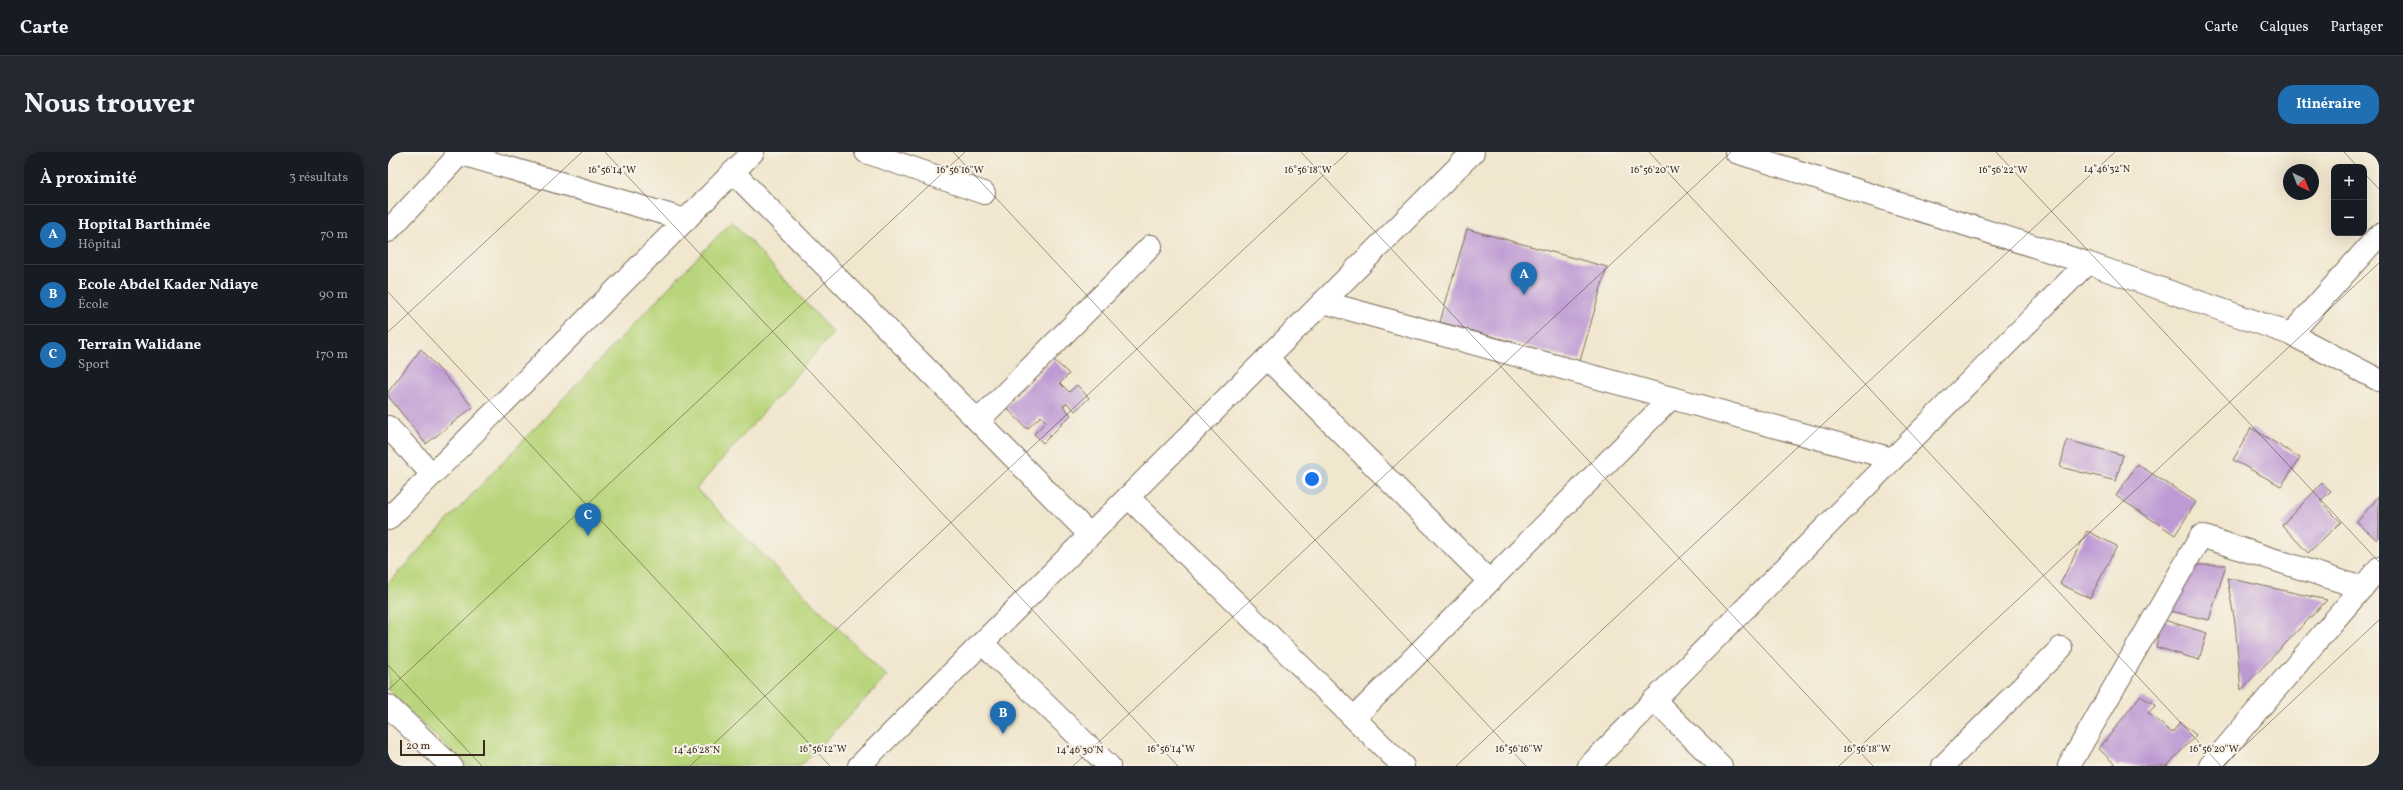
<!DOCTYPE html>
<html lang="fr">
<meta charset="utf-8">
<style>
body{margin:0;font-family:Vollkorn,serif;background:#242831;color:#f1f3f6}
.controls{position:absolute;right:12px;top:12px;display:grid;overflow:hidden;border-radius:8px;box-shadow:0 4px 16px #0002}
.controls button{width:36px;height:36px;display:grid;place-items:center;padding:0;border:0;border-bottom:1px solid #363941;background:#171b24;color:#f1f3f6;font:20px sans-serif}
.compass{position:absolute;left:1895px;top:12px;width:36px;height:36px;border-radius:50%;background:#171b24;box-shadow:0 4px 16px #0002;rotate:137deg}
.scale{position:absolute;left:12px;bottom:10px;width:85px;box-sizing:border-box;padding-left:4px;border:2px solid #3b2a1e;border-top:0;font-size:11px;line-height:14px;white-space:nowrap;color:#3b2a1e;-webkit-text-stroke:3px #f7f3e8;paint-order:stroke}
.you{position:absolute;left:924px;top:327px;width:14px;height:14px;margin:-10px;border:3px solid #fff;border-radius:50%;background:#1a73e8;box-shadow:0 0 0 6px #1a73e833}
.badge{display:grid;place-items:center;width:26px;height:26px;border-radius:50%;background:#1f6fb2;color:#fff;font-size:13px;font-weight:700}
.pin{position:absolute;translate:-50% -33px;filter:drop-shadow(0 1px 2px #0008)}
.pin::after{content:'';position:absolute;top:21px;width:14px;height:12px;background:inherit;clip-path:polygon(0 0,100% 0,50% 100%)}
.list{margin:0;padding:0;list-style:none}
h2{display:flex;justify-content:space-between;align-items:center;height:52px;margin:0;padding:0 16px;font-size:17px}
h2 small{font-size:13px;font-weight:400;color:#9ea1a6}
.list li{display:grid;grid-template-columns:26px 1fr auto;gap:12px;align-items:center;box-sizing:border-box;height:60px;padding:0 16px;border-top:1px solid #363941}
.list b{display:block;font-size:15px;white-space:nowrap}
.list p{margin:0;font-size:13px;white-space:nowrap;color:#9ea1a6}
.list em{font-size:13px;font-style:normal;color:#9ea1a6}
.map{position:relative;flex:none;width:1991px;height:614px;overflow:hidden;border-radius:16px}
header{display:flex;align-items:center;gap:24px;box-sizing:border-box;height:56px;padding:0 20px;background:#171b24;border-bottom:1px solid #363941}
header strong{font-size:19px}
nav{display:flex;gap:22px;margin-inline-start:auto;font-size:14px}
.intro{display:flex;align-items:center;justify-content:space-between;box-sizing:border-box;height:96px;padding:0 24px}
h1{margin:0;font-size:28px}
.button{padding:10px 18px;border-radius:16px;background:#1f6fb2;color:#fff;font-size:14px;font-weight:700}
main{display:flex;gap:24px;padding:0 24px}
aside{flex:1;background:#171b24;border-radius:16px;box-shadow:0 4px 16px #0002}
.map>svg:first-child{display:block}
.green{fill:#b9d57b;stroke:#7a804c}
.building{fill:#bd9ad3}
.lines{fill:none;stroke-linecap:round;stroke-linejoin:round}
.street-casing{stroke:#7b6c5c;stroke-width:24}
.street{stroke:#fff;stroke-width:22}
.ticks{fill:none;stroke:#3b2a1e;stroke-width:1;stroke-opacity:0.45}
.ticks-label{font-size:10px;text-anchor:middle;fill:#3b2a1e;stroke:#f7f3e8;stroke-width:4;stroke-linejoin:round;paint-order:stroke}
</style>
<header>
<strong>Carte</strong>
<nav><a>Carte</a><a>Calques</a><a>Partager</a></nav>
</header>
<div class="intro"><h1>Nous trouver</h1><a class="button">Itinéraire</a></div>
<main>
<aside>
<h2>À proximité<small>3 résultats</small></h2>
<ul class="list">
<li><span class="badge">A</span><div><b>Hopital Barthimée</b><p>Hôpital</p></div><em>70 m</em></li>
<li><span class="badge">B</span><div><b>Ecole Abdel Kader Ndiaye</b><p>École</p></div><em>90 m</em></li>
<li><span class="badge">C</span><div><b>Terrain Walidane</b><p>Sport</p></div><em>170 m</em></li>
</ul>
</aside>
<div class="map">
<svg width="1991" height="614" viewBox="0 0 1991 614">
<rect width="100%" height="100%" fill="#f7f3e8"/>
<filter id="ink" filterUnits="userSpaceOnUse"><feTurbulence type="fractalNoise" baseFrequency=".025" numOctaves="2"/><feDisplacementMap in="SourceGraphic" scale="8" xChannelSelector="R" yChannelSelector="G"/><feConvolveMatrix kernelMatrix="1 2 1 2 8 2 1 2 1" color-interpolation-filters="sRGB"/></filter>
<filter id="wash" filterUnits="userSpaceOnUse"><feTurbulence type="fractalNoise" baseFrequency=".012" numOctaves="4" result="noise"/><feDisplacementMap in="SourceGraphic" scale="16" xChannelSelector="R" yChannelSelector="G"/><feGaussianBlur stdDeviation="0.9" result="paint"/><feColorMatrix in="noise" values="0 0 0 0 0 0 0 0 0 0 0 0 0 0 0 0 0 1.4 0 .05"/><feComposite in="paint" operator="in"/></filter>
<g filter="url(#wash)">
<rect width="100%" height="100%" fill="#f1e6ce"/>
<path class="green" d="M344,69l101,112 -137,156 191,187 -86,90h-334l-79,-76v-107z"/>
<g id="blocks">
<g class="building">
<path d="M1079,77l140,38 -27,94 -140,-39z"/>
<path d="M33,197l52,58 -47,37 -38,-48v-4z"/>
<path d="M666,208l15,14 -9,9 9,9 8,-7 12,13 -14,13 -8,-8 -4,3 8,9 -28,28 -9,-9 12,-12 -5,-6 -14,13 -21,-22z"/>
<path d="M1863,276l49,30 -19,28 -48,-26z"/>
<path d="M1679,288l56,15 -7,26 -56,-14z"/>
<path d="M1749,312l59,38 -21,33 -59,-39z"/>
<path d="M1934,331l9,8 -11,10 21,21 -33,31 -26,-28z"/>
<path d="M1991,344v42l-2,2 -20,-18z"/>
<path d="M1699,379l30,15 -27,52 -30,-14z"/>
<path d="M1804,413h34l-17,55 -39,-9z"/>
<path d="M1839,426l100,22 -86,90 -6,-67z"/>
<path d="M1773,467l46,14 -8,27 -43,-13z"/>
<path d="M1752,544l16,9 -8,8 24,20 8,-11 16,13 -29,31h-50l-18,-17z"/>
</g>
</g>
</g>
<g filter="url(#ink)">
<use href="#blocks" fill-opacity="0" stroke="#7b6c5c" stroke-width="1"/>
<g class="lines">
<g class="street-casing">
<g id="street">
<path d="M67,0l231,68"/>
<path d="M478,0l118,41"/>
<path d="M1348,0l351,111 204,71 88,46"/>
<path d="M345,20l357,363"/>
<path d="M0,79l72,-77"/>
<path d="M935,150l570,157"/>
<path d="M1903,182l88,-99"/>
<path d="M879,206l222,223"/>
<path d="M590,269l173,-175"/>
<path d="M0,275l44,47"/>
<path d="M740,345l275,269"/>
<path d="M0,367l365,-367"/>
<path d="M594,491l127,123"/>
<path d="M1266,548l67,66"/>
<path d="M0,554l63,60"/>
<path d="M966,566l317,-320"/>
<path d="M471,614l614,-614"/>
<path d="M1201,614l498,-503"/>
<path d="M1555,614l118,-118"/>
<path d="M1681,614l132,-230 161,52"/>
<path d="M1822,614l169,-198"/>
</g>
</g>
<use href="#street" class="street"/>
</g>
</g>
<path class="ticks" d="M217,0l573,614M565,0l573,614M913,0l572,614M1261,0l572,614M1608,0l383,410M1956,0l14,15M1976,21l15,16M0,140l442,474M0,180l194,-180M0,513l94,101M0,538l577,-538M302,614l658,-614M685,614l658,-614M1068,614l659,-614M1451,614l540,-503M1835,614l156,-146"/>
<g class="ticks-label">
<text x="1719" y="20">14°46'32"N</text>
<text x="224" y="21">16°56'14"W</text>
<text x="572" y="21">16°56'16"W</text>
<text x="920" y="21">16°56'18"W</text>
<text x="1267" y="21">16°56'20"W</text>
<text x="1615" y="21">16°56'22"W</text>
<text x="435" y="600">16°56'12"W</text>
<text x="783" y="600">16°56'14"W</text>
<text x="1131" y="600">16°56'16"W</text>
<text x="1479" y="600">16°56'18"W</text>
<text x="1826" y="600">16°56'20"W</text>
<text x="309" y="601">14°46'28"N</text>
<text x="692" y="601">14°46'30"N</text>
</g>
</svg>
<div class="controls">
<button>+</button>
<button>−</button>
</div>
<svg class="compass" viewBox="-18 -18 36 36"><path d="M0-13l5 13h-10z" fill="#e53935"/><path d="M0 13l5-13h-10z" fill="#9ea1a6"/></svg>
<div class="scale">20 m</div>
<div class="you"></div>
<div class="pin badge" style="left:1136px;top:143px">A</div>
<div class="pin badge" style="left:615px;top:582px">B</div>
<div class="pin badge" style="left:200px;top:384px">C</div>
</div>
</main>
